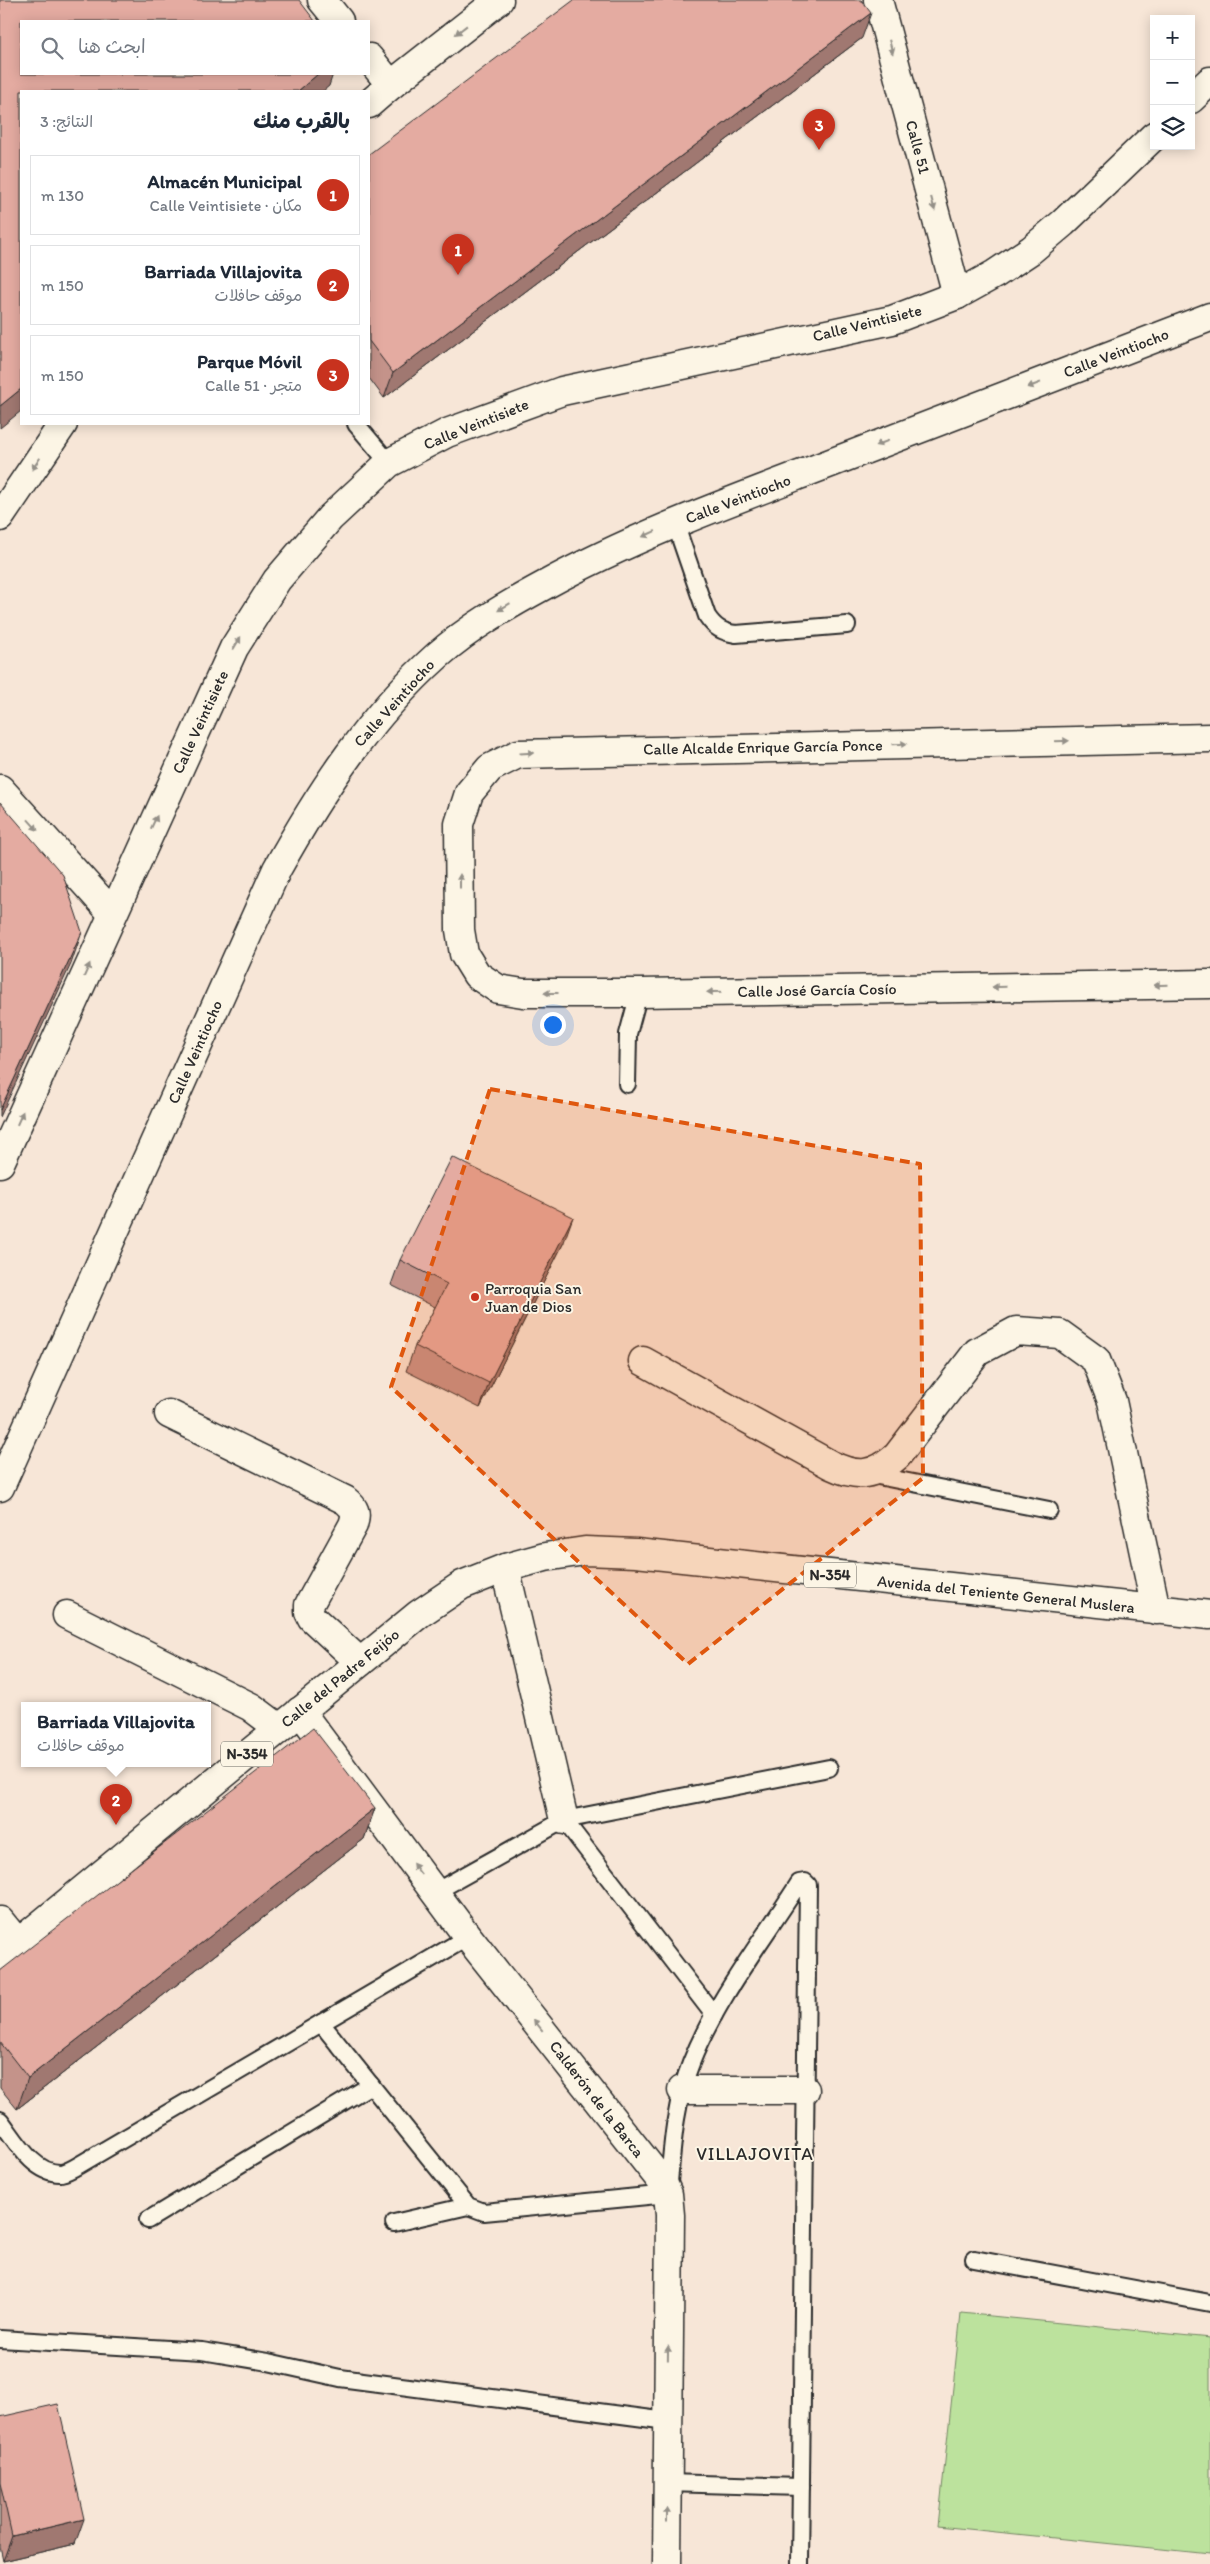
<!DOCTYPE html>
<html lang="ar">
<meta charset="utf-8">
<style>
body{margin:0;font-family:Itim,"Playpen Sans Arabic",sans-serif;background:#f2f2f3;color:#1f2937;direction:rtl}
.controls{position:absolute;right:15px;top:15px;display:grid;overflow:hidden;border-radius:0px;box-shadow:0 2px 12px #0003}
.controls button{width:45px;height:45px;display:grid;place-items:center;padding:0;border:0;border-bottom:1px solid #e0e1e3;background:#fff;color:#1f2937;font:25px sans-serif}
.you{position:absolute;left:552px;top:1024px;width:18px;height:18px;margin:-12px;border:4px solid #fff;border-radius:50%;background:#1a73e8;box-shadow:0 0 0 8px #1a73e833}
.badge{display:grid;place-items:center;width:32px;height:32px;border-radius:50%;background:#c8321e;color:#fff;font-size:16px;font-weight:700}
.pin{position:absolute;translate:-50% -41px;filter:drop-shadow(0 1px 2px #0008)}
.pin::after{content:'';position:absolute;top:26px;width:18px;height:15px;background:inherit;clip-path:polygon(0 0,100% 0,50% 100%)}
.popup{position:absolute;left:21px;top:1702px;width:190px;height:65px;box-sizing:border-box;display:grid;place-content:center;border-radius:0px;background:#fff;filter:drop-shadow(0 1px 4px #0005);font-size:16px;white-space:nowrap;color:#747a83}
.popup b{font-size:19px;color:#1f2937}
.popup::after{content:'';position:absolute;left:50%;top:100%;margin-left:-10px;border:10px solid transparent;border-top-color:#fff}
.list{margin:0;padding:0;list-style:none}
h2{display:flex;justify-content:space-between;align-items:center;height:65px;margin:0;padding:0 20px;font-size:21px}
h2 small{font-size:16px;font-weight:400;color:#747a83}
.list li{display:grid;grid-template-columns:32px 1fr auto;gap:15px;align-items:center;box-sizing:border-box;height:80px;margin:0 10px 10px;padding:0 10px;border:1px solid #e0e1e3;border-radius:0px}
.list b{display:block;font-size:19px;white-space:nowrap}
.list p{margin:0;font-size:16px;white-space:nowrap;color:#747a83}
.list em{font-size:16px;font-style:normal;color:#747a83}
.icon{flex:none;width:28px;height:28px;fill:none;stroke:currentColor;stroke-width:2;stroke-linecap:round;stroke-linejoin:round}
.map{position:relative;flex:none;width:1210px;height:2564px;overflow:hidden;direction:ltr}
.search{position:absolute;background:#fff;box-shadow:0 2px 12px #0003;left:20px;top:20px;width:350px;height:55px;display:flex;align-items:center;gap:12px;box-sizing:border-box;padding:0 18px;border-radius:0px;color:#747a83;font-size:19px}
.panel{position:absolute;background:#fff;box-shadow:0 2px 12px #0003;left:20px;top:90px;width:350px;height:335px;border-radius:0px;direction:rtl}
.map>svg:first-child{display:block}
.pitch{fill:#bce29d;stroke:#748664}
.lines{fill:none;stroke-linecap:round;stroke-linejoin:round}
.lane-casing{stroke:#2b2b2b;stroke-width:20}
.street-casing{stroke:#2b2b2b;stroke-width:31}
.highway-casing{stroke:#2b2b2b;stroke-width:31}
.lane{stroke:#fcf5e5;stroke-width:16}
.street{stroke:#fcf5e5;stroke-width:28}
.highway{stroke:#fcf5e5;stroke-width:28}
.wall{fill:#c4938a;stroke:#2b2b2b}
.shaded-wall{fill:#a07871;stroke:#2b2b2b}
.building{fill:#e4aba1;stroke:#2b2b2b}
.oneway{fill:#949088}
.marked{fill:#df570e;fill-opacity:0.2;stroke:#df570e;stroke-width:4;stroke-dasharray:10 6;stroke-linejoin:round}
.poi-dot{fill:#c8321e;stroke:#fcf5e5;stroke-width:2}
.labels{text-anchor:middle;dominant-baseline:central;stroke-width:4;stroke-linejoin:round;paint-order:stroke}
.shield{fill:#fcf5e5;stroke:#6a6863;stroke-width:1}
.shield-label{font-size:15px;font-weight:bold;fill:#2b2b2b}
.street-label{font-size:16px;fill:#2b2b2b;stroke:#fcf5e5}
.poi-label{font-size:16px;fill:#2b2b2b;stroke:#fcf5e5;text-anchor:start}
.neighbourhood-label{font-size:18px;letter-spacing:1px;fill:#2b2b2b;stroke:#fcf5e5}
</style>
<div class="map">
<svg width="1210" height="2564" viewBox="0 0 1210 2564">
<rect width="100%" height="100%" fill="#f7e6d7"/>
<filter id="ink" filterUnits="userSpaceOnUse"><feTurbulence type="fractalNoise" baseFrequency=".02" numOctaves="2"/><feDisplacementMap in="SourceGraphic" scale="10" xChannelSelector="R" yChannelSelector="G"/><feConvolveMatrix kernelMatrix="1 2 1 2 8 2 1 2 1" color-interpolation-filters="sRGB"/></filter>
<g filter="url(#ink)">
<path class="pitch" d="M961,2313l249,25v216l-272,-28z"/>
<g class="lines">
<g class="lane-casing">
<g id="lane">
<path d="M356,424l33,39"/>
<path d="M675,523l32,93c8,12 15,16 29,18l111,-9"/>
<path d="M627,1084l1,-50 11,-41"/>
<path d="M868,1474l181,36"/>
<path d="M564,1820l150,195"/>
<path d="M435,1892l129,-72 265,-52"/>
<path d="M321,2023l147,183 16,6 184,-18c4,-44 6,-89 23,-131 25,-64 72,-123 108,-180l6,-1 3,3 -8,679"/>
<path d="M0,2120c15,19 33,54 61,53 6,-1 13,-5 18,-8l389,-228"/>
<path d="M148,2220l223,-135"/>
<path d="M394,2223l74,-17"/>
<path d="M974,2259l236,44"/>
<path d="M0,2339l202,12 66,11 72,16 327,43"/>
<path d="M667,2483l134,4"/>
</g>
</g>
<g class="street-casing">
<g id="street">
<path d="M322,0l17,21"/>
<path d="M878,0l79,295"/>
<path d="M369,58l22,27"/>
<path d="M1191,99l19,-18"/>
<path d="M369,104l22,-19 108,-85"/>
<path d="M0,517l63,-93"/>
<path d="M1210,738l-692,16 -28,14 -21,25 -10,31 1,106 4,24 13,21 21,14 25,4h116l571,-9"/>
<path d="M0,789l112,124"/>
<path d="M0,1163l234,-515 43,-68 53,-62 59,-55 58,-30 115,-42 330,-71 65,-25 38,-21 36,-24 32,-27 91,-87"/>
<path d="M643,1361l188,104c27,13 43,11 66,-9l80,-104 39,-21 44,3 36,26 16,41 44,209"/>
<path d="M169,1414l176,86c10,8 12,13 8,25l-44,80v7l3,6 48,44"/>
<path d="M0,1487l277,-618c44,-79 93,-153 161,-214 32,-28 70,-50 107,-70 82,-45 170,-78 257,-111 136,-52 272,-105 408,-157"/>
<path d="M505,1568l59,252"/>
<path d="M67,1615l184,92 28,21"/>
<path d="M300,1711l168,226 195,246 5,11 2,21 -3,349"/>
<path d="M0,1921l18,22"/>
<path d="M682,2090h123"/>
</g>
</g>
<g class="highway-casing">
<path id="highway" d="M0,1958l419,-344 43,-29 43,-17 40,-11 40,-6 51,2 574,62"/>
</g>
<use href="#lane" class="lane"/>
<use href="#street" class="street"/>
<use href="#highway" class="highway"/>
</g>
<g class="wall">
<path d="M862,38l-478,360 -15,-20v-224z"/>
<path d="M564,1242l-84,166 -74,-37 9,-25 20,-39 -44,-22 9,-25z"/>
<path d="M375,1808l-11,31 -347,270 -17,-21v-117z"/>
<path d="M0,2417l75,127 -72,17 -3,-14z"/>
</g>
<g class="shaded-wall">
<path d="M871,13l-9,25 -478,360 9,-25z"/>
<path d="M318,74h15l-4,12 -6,5h-25z"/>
<path d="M21,389v22l-21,17v-22z"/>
<path d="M82,932l-11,32 -71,153v-7z"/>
<path d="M573,1217l-9,25 -84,166 9,-25z"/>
<path d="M375,1808l-11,31 -347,270 11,-31z"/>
<path d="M84,2519l-9,25 -72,17 9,-25z"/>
</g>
<g class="building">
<path d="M0,0h299l16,21h-294v53h297l-20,17h-277v298l-21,17z"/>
<path d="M574,0h287l10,13 -478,360 -24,-32v-187z"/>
<path d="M0,802l63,73 19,57 -82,178z"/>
<path d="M452,1157l121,60 -84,166 -74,-37 32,-62 -47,-24z"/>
<path d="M313,1728l62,80 -347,270 -28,-36v-71z"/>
<path d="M58,2404l26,115 -72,17 -12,-54v-65z"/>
</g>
<defs><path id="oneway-solid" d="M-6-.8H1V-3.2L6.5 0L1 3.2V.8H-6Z" transform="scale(1.25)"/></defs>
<g class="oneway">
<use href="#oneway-solid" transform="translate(461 30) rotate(142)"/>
<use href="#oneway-solid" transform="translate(891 47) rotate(75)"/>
<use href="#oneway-solid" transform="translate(933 204) rotate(75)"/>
<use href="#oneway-solid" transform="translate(1034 385) rotate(159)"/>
<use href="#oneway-solid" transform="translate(882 443) rotate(159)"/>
<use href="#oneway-solid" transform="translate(36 464) rotate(124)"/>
<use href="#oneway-solid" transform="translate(649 534) rotate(156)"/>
<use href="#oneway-solid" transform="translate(504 607) rotate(149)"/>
<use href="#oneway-solid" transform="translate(237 643) rotate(-59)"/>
<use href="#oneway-solid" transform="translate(1062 741) rotate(-1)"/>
<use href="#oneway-solid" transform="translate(900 744) rotate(-1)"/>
<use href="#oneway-solid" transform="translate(527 753) rotate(-4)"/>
<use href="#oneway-solid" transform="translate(154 822) rotate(-65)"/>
<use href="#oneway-solid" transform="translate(33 825) rotate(48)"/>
<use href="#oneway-solid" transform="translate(460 881) rotate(-90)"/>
<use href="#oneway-solid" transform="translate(87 970) rotate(-66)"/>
<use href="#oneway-solid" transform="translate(1161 985) rotate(179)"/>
<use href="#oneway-solid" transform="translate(999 987) rotate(179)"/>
<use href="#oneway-solid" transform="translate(714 992) rotate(179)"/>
<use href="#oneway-solid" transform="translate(551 993) rotate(180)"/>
<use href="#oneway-solid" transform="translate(20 1118) rotate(-66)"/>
<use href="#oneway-solid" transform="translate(417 1869) rotate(-127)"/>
<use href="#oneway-solid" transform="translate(538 2025) rotate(-128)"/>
<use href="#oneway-solid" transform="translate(668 2353) rotate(-89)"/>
<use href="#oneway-solid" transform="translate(667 2515) rotate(-90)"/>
</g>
</g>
<path class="marked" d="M490,1089l430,75 3,314 -235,186 -297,-277z"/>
<circle class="poi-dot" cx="475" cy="1297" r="5"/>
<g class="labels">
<g class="shield">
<rect x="804" y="1562.5" width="52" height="25" rx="4"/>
<rect x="221" y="1741.5" width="52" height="25" rx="4"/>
</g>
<g class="shield-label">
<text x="830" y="1575">N-354</text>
<text x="247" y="1754">N-354</text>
</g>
<g class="street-label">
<text transform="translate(918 147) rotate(75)">Calle 51</text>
<text transform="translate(867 323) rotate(-14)">Calle Veintisiete</text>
<text transform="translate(1116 353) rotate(-21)">Calle Veintiocho</text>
<text transform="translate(476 424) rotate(-22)">Calle Veintisiete</text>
<text transform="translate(738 499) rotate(-21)">Calle Veintiocho</text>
<text transform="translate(394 703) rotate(-48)">Calle Veintiocho</text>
<text transform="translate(200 722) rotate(-65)">Calle Veintisiete</text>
<text transform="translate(763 747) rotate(-1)">Calle Alcalde Enrique García Ponce</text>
<text transform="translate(817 990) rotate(-1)">Calle José García Cosío</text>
<text transform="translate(195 1052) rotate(-66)">Calle Veintiocho</text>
<text transform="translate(1006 1594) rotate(6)">Avenida del Teniente General Muslera</text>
<text transform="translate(340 1678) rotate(-39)">Calle del Padre Feijóo</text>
<text transform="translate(597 2099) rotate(52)">Calderón de la Barca</text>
</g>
<g class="poi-label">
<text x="485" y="1288">Parroquia San<tspan x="485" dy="18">Juan de Dios</tspan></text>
</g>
<g class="neighbourhood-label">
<text x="755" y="2154">VILLAJOVITA</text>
</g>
</g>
</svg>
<div class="controls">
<button>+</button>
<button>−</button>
<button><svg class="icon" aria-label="layers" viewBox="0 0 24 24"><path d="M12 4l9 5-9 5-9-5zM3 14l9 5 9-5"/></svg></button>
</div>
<div class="you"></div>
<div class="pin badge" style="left:458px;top:275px">1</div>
<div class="pin badge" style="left:116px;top:1825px">2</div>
<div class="popup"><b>Barriada Villajovita</b>موقف حافلات</div>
<div class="pin badge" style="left:819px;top:150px">3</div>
<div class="search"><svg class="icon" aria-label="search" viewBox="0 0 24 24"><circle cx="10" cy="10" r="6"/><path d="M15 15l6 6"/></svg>ابحث هنا</div>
<section class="panel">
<h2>بالقرب منك<small>النتائج: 3</small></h2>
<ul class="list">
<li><span class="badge">1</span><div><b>Almacén Municipal</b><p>مكان · Calle Veintisiete</p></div><em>130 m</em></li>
<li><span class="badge">2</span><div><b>Barriada Villajovita</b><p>موقف حافلات</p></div><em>150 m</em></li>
<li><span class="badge">3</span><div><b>Parque Móvil</b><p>متجر · Calle 51</p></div><em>150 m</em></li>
</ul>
</section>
</div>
